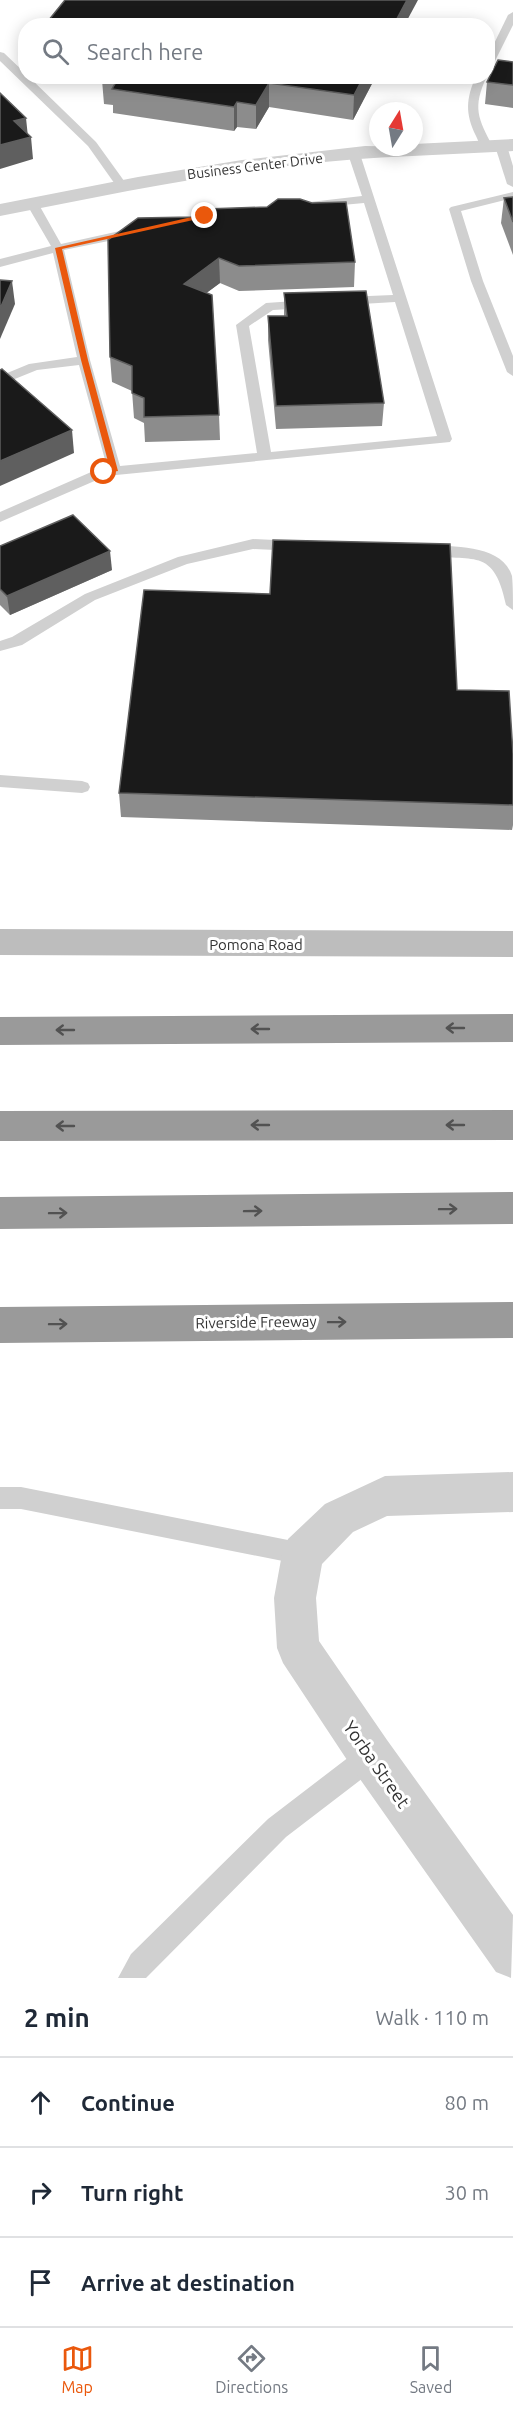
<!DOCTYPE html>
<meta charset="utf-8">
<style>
body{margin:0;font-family:Ubuntu,sans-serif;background:#f6f6f7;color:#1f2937}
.compass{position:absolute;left:369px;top:102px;width:54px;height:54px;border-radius:50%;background:#fff;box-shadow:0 3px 15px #0003;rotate:11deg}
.stop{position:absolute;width:18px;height:18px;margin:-14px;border:4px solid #ea580c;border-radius:50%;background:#fff}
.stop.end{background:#ea580c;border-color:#fff;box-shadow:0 2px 6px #0008}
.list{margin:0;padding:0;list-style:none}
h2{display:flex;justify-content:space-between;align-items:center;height:78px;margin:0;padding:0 24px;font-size:26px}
h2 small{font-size:20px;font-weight:400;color:#747a83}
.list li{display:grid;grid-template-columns:39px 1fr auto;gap:18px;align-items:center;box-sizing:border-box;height:90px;padding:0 24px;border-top:2px solid #e0e1e3}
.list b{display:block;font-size:22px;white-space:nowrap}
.list em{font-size:20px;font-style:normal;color:#747a83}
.icon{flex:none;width:33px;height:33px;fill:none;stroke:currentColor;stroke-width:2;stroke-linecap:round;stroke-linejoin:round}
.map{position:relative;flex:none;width:513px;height:1978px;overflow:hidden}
.search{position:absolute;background:#fff;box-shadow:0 3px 15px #0003;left:18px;right:18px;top:18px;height:66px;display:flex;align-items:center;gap:15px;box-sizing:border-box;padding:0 21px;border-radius:24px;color:#747a83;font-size:22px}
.sheet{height:348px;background:#fff}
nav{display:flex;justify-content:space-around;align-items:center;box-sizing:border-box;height:84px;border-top:2px solid #e0e1e3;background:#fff;font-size:16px;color:#747a83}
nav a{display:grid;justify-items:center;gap:3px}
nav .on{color:#ea580c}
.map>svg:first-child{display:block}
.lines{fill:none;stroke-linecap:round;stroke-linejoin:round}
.lane{fill:#d0d0d0;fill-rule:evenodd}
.street{fill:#d0d0d0;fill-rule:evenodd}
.secondary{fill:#bdbdbd;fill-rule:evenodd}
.highway{fill:#9a9a9a;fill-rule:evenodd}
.wall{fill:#8c8c8c}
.shaded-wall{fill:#5f5f5f}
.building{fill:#1a1a1a;stroke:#5f5f5f;stroke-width:1.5}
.oneway{stroke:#525252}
.route{fill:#ea580c}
.labels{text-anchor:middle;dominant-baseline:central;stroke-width:6;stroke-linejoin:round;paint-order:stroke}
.far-street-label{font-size:14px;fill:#333;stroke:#fff}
.street-label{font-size:15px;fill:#333;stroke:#fff}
.near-street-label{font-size:18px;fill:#333;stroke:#fff}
</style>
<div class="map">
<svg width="513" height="1978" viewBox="0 0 513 1978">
<rect width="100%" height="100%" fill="#fff"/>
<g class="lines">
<g class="lane">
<path d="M513,12v13l-20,40 -5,3v-12l20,-41z"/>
<path d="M0,52l4,1 22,21v2h2l68,66 31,43 -2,2h-8l-29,-41 -88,-85z"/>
<path d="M476,76h11c-15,32 -9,42 6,71l-6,3c-7,-2 -8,-8 -11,-14 -11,-23 -10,-37 0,-60z"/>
<path d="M501,143l6,3 6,20v21l-6,-3 -12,-38z"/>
<path d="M354,151l6,3 92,285 -2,3 -344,34 -106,46v-10l98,-43 9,-2 -28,-102 -42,5 -37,15v-9l29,-12 48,-7 -24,-104 -53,14v-8l51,-13 -25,-43 6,-3 6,3 23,41 77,-17 6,4 -6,4 -74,15 26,110 30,106 137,-13 -21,-128 30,-22 43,-3 6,4 -6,4 -36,2 -24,16 22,126 166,-16 -42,-134 -50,3 -6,-4 6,-4 48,-2 -29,-92 -54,5 -6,-3 6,-3 52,-6 -14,-42z"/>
<path d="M513,192v6l-52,13 22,70 30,75v20l-6,-4 -36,-91 -22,-72 2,-2z"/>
<path d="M253,539l44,2 7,5 -7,5 -44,-2 -66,15 -92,36 -73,45 -22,6v-10l12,-4 73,-43 93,-37z"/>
<path d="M427,545c27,2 75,-1 85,31 1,10 1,24 1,34l-7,-5c-13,-64 -38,-39 -84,-52l-2,-3z"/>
<path d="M0,775l82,6 6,2 2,4 -2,4 -6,2 -82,-6z"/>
<path d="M0,1487h21l282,56 8,3 3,8 -3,8 -8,3 -282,-56h-21z"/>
<path d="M371,1744l9,3 3,9 -3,9 -94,72 -140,141h-28l13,-24 137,-135 94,-72z"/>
</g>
<g class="street">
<path d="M513,139v12c-70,4 -139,5 -209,13 -102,11 -203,32 -304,52v-12l138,-27 104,-17 123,-14 49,1v-3z"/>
<path d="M513,1472v40l-126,4 -34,16 -31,32 -6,34 3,43 68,99 126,175 -2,63 -15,-6 -141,-200 -72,-109 -6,-15 -3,-50 8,-44 6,-15 37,-35 60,-28z"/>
</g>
<path class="secondary" d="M0,929l513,2v26l-513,-2z"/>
<g class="highway">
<path d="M513,1014v28l-513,3v-28z"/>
<path d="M513,1110v30l-513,1v-30z"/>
<path d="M513,1192v32l-513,5v-32z"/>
<path d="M513,1302v36l-513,5v-36z"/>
</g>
</g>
<g class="wall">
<path d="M513,62v46l-28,-4 2,-22z"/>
<path d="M78,76h298l-23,44 -84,-13 -13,22 -19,-2 -3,4 -121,-18v-8l-9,-1 -2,-24z"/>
<path d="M513,197v58l-12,-32 3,-25z"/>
<path d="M108,240l247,22 -1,25 -115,4 -19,-8 -14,10 13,122 1,25 -75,2 -1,-19 -10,-5 -2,-27 -20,-9 -2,-25z"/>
<path d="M284,293l100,110 -2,23 -106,3 -8,-89v-24h16z"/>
<path d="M0,546l112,24 -102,45 -10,-10z"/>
<path d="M457,690l56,64v71l-1,5 -391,-13 -2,-24z"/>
</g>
<g class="shaded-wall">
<path d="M407,0h11l-14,26h-11z"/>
<path d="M364,76h12l-23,44 1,-25z"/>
<path d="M269,83v24l-13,22v-24z"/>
<path d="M237,102v25l-3,4v-24z"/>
<path d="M26,118l2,19h3l2,22 -33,10v-24l14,-24z"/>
<path d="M219,258l1,25 -35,26 -1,-25z"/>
<path d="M12,281l3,23 -15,35v-30z"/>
<path d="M72,430l2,23 -74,33v-25z"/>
<path d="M110,551l2,19 -102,45 -3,-19z"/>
</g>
<g class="building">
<path d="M65,0h342l-14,26h-349z"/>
<path d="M498,60l15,2v23l-26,-3z"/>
<path d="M105,76h259l-10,19 -85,-12 -13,22 -19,-3 -3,5 -122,-18 4,-7 -14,-2z"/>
<path d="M0,93l26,25 -12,3 17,16 -31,8z"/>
<path d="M513,197v25l-9,-24z"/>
<path d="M278,199h22l12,4 34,-1 9,60 -116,4 -20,-8 -35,26 28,11 7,120 -75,2v-19l-12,-5v-27l-22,-9 -2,-117 30,-22 55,-1 13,-8 61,-2z"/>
<path d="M0,280l12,1 -12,28z"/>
<path d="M366,291l18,112 -108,3 -8,-90h19l-3,-23z"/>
<path d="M2,369l70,61 -72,31v-91z"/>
<path d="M73,515l37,36 -103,45 -7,-7v-43z"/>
<path d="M273,540l177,4 7,146 52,1 4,63v51l-394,-12 25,-203 126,4z"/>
</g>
<defs><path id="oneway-shaft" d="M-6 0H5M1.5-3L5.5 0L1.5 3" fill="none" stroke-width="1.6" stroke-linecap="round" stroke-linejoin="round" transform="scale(1.5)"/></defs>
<g class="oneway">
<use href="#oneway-shaft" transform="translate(455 1028) rotate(180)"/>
<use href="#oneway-shaft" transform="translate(260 1029) rotate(180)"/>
<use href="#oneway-shaft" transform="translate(65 1030) rotate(180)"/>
<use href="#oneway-shaft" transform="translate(260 1125) rotate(180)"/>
<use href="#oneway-shaft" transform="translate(455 1125) rotate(180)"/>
<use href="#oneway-shaft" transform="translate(65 1126) rotate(180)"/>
<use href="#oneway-shaft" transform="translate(448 1209) rotate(-1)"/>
<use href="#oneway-shaft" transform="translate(253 1211) rotate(-1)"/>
<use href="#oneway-shaft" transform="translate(58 1213) rotate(-1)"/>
<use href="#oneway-shaft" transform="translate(337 1322) rotate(-1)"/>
<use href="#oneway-shaft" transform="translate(58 1324) rotate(-1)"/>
</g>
<path class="route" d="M205,214l2,3 -145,32 26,111 30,111 -17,3v-4l9,-1 -29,-109 -26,-112z"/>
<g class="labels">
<g class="far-street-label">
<text transform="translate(255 166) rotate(-7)">Business Center Drive</text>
</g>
<g class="street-label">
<text x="256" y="944">Pomona Road</text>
<text transform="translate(256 1322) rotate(-1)">Riverside Freeway</text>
</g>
<g class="near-street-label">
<text transform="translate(377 1764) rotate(55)">Yorba Street</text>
</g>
</g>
</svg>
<svg class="compass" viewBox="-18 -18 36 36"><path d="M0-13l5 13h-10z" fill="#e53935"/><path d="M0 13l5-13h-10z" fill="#747a83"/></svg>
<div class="stop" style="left:104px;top:472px"></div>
<div class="stop end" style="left:205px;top:216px"></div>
<div class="search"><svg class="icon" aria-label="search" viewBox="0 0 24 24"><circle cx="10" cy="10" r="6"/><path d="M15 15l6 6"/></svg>Search here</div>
</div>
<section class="sheet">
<h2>2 min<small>Walk · 110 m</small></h2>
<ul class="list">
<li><svg class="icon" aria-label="ahead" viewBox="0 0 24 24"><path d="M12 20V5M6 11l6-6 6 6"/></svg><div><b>Continue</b></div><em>80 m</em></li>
<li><svg class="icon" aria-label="right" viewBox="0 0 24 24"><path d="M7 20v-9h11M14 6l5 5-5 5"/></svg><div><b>Turn right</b></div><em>30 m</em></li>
<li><svg class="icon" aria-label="arrive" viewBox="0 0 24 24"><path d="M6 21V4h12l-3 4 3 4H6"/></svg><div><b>Arrive at destination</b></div></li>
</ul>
</section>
<nav>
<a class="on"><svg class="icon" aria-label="map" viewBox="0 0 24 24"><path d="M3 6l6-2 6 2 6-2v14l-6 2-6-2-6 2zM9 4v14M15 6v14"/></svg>Map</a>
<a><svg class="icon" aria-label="directions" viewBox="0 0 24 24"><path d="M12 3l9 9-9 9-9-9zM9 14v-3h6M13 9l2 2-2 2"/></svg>Directions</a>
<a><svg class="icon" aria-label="saved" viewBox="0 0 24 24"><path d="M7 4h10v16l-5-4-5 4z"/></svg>Saved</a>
</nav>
